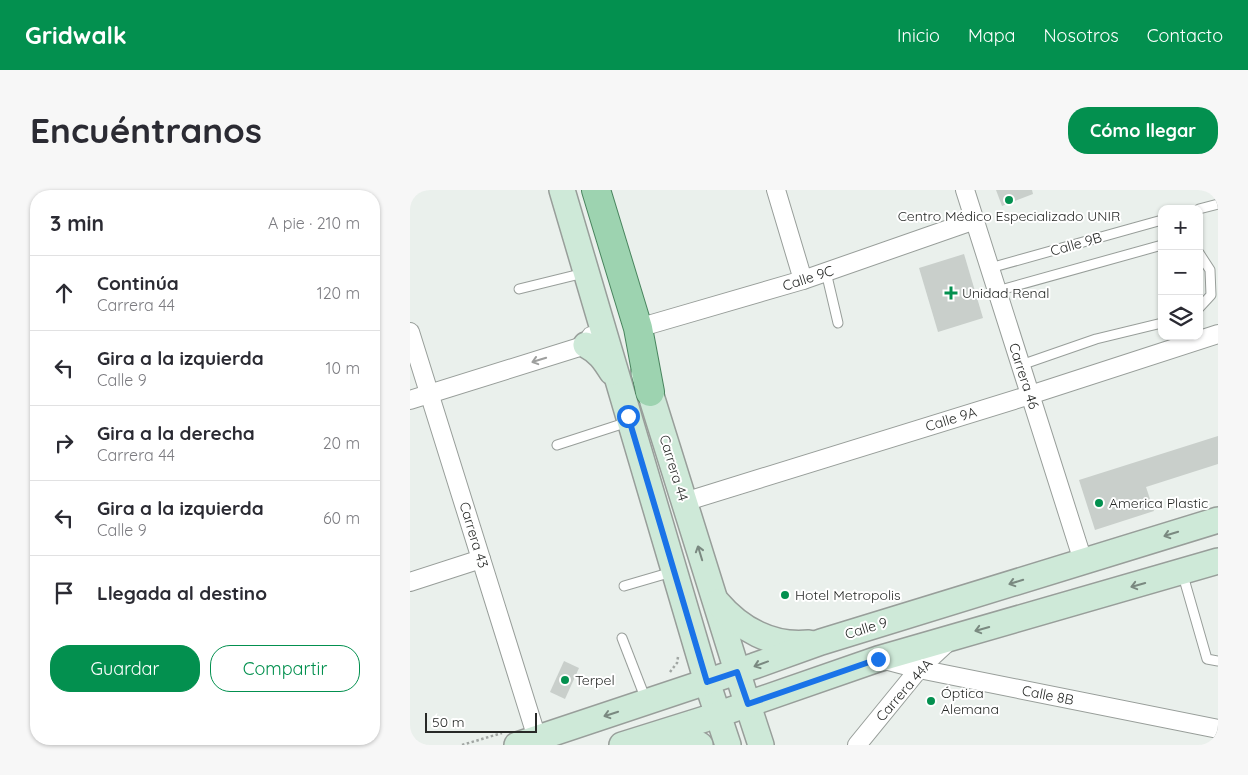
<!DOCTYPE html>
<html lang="es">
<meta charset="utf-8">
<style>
body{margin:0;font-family:Quicksand,sans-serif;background:#f7f7f7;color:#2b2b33}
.controls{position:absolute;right:15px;top:15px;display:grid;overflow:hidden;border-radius:10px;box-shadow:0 1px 4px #0004}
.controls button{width:45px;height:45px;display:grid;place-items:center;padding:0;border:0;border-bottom:1px solid #e1e1e2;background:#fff;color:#2b2b33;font:25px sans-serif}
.scale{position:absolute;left:15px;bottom:12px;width:112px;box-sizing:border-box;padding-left:5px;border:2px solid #272927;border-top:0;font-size:14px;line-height:18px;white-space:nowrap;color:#272927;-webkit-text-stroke:4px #fff;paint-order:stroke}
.stop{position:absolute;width:15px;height:15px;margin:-11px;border:4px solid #1a73e8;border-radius:50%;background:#fff}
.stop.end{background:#1a73e8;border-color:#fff;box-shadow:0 1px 5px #0008}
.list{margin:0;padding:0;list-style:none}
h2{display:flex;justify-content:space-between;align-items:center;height:65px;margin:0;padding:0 20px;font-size:21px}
h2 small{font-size:16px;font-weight:400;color:#7c7c81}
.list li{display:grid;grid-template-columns:32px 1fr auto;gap:15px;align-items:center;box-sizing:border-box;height:75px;padding:0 20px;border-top:1px solid #e1e1e2}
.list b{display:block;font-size:19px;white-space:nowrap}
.list p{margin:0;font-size:16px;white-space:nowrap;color:#7c7c81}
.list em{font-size:16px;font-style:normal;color:#7c7c81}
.actions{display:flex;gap:10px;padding:15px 20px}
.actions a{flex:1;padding:11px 0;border:1px solid #03904f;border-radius:20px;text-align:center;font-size:18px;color:#03904f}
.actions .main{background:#03904f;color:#fff}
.icon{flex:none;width:28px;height:28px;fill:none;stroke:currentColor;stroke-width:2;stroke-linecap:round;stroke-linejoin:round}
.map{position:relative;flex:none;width:808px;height:555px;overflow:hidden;border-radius:20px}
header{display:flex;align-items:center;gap:30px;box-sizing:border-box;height:70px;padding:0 25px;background:#03904f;color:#fff}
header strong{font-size:24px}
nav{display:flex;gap:28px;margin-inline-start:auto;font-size:18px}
.intro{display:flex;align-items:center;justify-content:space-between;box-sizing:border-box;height:120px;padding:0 30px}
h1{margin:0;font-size:35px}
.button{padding:12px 22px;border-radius:20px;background:#03904f;color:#fff;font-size:18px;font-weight:700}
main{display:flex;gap:30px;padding:0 30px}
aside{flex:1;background:#fff;border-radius:20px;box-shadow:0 1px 4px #0004}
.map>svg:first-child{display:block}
.building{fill:#c9cfcb}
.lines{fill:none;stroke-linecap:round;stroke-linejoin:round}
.lane-casing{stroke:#989e9a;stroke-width:11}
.street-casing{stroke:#989e9a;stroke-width:20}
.secondary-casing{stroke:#989e9a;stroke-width:28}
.primary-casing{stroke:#49845e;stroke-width:30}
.path{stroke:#a1a6a3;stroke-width:2.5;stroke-dasharray:2.5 2.5;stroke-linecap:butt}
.lane{stroke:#fff;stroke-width:9}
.street{stroke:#fff;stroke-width:18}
.secondary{stroke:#cee9d8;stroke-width:25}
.primary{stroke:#9dd3b0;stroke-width:28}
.oneway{stroke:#9e9f9e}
.oneway2{stroke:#7a8980}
.route{stroke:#1a73e8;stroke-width:6}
.poi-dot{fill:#03904f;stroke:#fff;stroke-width:2}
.labels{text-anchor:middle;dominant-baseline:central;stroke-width:4;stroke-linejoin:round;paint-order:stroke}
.poi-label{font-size:14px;fill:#272927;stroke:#fff;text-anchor:start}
.street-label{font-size:14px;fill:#272927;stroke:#fff}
</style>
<header>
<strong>Gridwalk</strong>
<nav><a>Inicio</a><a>Mapa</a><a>Nosotros</a><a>Contacto</a></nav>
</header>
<div class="intro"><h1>Encuéntranos</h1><a class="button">Cómo llegar</a></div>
<main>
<aside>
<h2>3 min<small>A pie · 210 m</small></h2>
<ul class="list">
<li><svg class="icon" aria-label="ahead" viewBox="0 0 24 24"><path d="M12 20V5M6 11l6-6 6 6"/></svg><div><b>Continúa</b><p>Carrera 44</p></div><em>120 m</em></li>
<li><svg class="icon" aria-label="left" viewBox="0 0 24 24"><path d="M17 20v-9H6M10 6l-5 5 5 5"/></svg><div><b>Gira a la izquierda</b><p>Calle 9</p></div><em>10 m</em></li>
<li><svg class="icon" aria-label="right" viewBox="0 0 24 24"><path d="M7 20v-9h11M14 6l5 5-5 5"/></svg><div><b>Gira a la derecha</b><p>Carrera 44</p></div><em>20 m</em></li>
<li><svg class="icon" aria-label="left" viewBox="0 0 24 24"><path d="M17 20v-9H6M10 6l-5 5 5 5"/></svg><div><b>Gira a la izquierda</b><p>Calle 9</p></div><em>60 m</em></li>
<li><svg class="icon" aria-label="arrive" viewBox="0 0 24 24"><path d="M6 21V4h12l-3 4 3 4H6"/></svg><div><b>Llegada al destino</b></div></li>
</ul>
<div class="actions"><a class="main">Guardar</a><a>Compartir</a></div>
</aside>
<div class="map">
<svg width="808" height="555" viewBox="0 0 808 555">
<rect width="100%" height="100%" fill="#eaf0ec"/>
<g class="building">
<path d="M586,0h36l1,4 -31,12z"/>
<path d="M554,64l19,64 -45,14 -19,-64z"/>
<path d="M808,246v28l-72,23 8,24 -59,19 -16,-50z"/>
<path d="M154,471l15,7 -14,31 -15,-7z"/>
</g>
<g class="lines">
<g class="lane-casing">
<g id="lane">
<path d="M789,19l19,-5"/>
<path d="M789,63l11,17 1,25 -12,13"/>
<path d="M580,78l172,-48"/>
<path d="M416,82l12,51"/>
<path d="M109,99l57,-14"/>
<path d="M587,101l165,-46"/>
<path d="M611,175l75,-26 66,-16"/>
<path d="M147,255l71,-23"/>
<path d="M772,382l25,87 11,2"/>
<path d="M214,396l48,-14"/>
<path d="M212,448l24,62"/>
</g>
</g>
<g class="street-casing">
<g id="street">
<path d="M366,0l27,90"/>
<path d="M555,0l118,371"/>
<path d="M228,138l165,-48 172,-60"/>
<path d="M0,142l127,406"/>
<path d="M0,210l176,-55 5,-9"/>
<path d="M274,312l346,-107 188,-61"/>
<path d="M0,392l71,-23"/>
<path d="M471,469l38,10 299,60"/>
<path d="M447,555l62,-76 30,-28"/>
</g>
</g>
<g class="secondary-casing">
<g id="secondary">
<path d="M152,0l145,492 21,63"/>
<path d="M176,155c13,7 18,14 26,27"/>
<path d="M234,183l99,317 18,55"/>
<path d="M307,412c23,27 55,45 92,41"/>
<path d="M250,545c15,1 28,3 40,10"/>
<path d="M107,555l237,-79 67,-24 397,-122"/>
<path d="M212,555l83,-26 173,-60 340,-98"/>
</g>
</g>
<g class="primary-casing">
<path id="primary" d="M186,0l42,138 12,64"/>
</g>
<g class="path">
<path d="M260,482l7,-9 1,-6"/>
<path d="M52,555l40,-12"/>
</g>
<use href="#lane" class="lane"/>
<use href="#street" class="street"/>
<use href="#secondary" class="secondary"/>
<use href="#primary" class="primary"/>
</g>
<defs><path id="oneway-shaft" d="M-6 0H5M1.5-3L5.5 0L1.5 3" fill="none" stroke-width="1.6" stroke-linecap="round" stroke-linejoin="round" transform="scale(1.25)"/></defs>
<use class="oneway" href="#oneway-shaft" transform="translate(129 170) rotate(163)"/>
<g class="oneway2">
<use href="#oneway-shaft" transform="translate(761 344) rotate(163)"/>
<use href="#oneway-shaft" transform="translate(290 363) rotate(-107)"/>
<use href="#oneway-shaft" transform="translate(606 392) rotate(163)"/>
<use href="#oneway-shaft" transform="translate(728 395) rotate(164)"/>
<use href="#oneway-shaft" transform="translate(572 439) rotate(164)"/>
<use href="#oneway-shaft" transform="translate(351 474) rotate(160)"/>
<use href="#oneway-shaft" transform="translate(201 524) rotate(162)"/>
</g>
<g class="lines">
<path class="route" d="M218,226l79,266 30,-10 11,32 130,-45"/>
</g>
<g class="poi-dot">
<circle cx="599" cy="10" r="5"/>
<path d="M538.5 95.5h5v5h5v5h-5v5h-5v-5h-5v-5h5z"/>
<circle cx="689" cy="313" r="5"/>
<circle cx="375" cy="405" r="5"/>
<circle cx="155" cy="490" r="5"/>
<circle cx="521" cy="511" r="5"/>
</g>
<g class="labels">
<g class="poi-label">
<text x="599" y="26" text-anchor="middle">Centro Médico Especializado UNIR</text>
<text x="552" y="103">Unidad Renal</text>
<text x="699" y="313">America Plastic</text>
<text x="385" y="405">Hotel Metropolis</text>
<text x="165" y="490">Terpel</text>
<text x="531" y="503">Óptica<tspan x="531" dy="16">Alemana</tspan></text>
</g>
<g class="street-label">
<text transform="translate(666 54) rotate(-16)">Calle 9B</text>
<text transform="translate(398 88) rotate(-18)">Calle 9C</text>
<text transform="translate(614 186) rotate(72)">Carrera 46</text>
<text transform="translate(541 229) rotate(-17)">Calle 9A</text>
<text transform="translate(264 278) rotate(73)">Carrera 44</text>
<text transform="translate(64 345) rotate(73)">Carrera 43</text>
<text transform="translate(456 438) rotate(-17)">Calle 9</text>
<text transform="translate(494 500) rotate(-49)">Carrera 44A</text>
<text transform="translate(638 505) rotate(11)">Calle 8B</text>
</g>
</g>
</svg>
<div class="controls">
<button>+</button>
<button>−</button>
<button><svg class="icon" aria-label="layers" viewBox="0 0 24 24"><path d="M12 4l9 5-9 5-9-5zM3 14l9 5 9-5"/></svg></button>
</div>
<div class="scale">50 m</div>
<div class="stop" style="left:218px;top:226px"></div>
<div class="stop end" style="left:468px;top:469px"></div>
</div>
</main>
